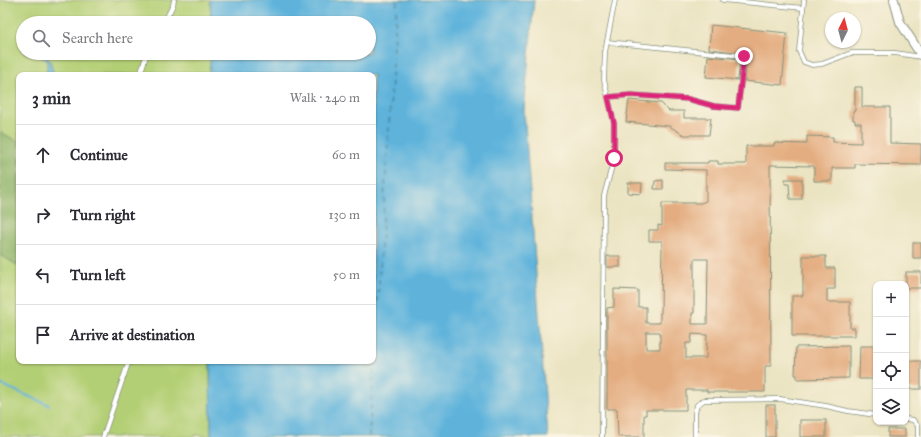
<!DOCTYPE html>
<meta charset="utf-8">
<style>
body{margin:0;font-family:"IM FELL Great Primer",serif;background:#f2f2f3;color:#2b2b33}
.controls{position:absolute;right:12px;bottom:12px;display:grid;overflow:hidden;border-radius:8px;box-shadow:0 1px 3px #0004}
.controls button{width:36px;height:36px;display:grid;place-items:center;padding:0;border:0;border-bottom:1px solid #e1e1e2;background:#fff;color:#2b2b33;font:20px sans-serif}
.compass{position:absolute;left:825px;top:12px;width:36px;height:36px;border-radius:50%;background:#fff;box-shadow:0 1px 3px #0004;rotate:6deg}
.stop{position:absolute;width:12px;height:12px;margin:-9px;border:3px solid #db2777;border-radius:50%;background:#fff}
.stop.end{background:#db2777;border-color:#fff;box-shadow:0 1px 4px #0008}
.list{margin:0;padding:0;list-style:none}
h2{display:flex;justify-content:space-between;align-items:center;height:52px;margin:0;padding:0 16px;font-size:17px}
h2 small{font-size:13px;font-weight:400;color:#7c7c81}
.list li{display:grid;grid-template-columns:26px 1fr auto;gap:12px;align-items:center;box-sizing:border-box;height:60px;padding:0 16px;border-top:1px solid #e1e1e2}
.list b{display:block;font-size:15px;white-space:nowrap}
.list em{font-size:13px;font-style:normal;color:#7c7c81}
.icon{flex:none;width:22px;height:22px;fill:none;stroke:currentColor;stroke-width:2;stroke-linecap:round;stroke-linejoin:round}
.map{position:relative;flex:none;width:921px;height:437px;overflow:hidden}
.search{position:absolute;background:#fff;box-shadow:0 1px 3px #0004;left:16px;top:16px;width:360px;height:44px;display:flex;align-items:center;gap:10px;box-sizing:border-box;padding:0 14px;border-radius:22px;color:#7c7c81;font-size:15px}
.panel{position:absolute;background:#fff;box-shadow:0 1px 3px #0004;left:16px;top:72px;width:360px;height:292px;border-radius:8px}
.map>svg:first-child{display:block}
.green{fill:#b3cf75;stroke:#698654}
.forest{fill:#8eb266;stroke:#56784d}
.water{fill:#5fb3db;stroke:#3f7888}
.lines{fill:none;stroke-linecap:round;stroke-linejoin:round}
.stream{stroke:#5fb3db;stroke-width:2}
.ferry{stroke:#2f5a5e;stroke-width:1;stroke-dasharray:5 4;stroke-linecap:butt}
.building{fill:#e4ad81;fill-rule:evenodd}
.lane-casing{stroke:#85907b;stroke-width:5.5}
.street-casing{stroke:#85907b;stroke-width:10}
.lane{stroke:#fff;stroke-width:4}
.street{stroke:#fff;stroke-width:8}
.route{stroke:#db2777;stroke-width:5}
</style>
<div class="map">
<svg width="921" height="437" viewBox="0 0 921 437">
<rect width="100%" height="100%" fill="#fcf5e5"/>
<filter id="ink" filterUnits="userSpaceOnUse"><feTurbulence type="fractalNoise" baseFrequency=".025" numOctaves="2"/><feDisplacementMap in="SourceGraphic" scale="8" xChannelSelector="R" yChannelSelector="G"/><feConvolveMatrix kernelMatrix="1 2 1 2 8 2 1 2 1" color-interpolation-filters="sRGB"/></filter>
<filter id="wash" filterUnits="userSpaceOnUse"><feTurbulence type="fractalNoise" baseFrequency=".012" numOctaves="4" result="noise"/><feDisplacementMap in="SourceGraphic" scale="16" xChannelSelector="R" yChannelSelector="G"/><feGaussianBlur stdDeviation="0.9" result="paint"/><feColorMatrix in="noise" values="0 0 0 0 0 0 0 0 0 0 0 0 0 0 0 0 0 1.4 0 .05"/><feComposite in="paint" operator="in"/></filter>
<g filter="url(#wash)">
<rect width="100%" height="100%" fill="#ebe4c2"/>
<g class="green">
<path d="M0,0h210l1,23h-188v23h-3l3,1v6h13l11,7v15h-28v67l-19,-10z"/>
<path d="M43,53h168l-2,22h-154l-4,-6v-7z"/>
<path d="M0,255l19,11v95h191l1,76 -15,-2 -2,2h-194z"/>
</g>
<path class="forest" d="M0,132l19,10v124l-19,-11z"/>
<g class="water">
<path d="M210,0h324l-10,110 24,327h-337l-1,-76h163v-286h-164l2,-22h158v-30h-158z"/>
<path d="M36,53h7c10,9 6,12 12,22h-8v-15z"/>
</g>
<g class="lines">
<path class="stream" d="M0,384l49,21"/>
<path class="ferry" d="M369,437l28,-437"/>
</g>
<g id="blocks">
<g class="building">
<path d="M711,25l76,8 -5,52 -37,-4 2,-27 -3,-1 -35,-4z"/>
<path d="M708,56l32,3 -2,21 -32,-3z"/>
<path d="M855,87h7v20h28v36l31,1v21l-66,-1v4h-23v13h-18v-15l-44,-1 1,201h-6v26h-58v-2h-21v20h-40v5h-2v22h-26l-1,-28h-10v-101l7,-1v-18l24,1v17h8v16h14v-10h1l1,-72h-13v-11h9v-5l4,1v-23h39l5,-2v-31l-41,-1v-6h43v-2h10v3h28v-18h28v-3l33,1v-8l26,1v5l28,1v-20h-6v-3h-2v-9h2zM694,259h14l-1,65h-15v-11h2zM646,332h14v17h-14zM692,334l15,1 -1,23h-20v-15h5z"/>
<path d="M629,100l32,3 8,8h15v7h27l-2,17h-25l-15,-9 -43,-4z"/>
<path d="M785,179h17v20h-12l-1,-15h-4z"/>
<path d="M663,180v9h-9l1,-8z"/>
<path d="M628,183h14l-1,11 -13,-1z"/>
<rect x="913" y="243" width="8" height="15"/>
<rect x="607" y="256" width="13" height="11"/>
<path d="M803,256h23v12h9v21h-8v13h23v26h5v8h-63v-40h11z"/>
<rect x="906" y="272" width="15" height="16"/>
<path d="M849,346v32l-52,1v-4h-2l1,-28z"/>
<path d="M860,346h16v33h-17z"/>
<rect x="906" y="361" width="15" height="28"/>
<rect x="766" y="405" width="9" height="32"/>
<rect x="800" y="420" width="26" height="17"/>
<rect x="888" y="429" width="17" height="8"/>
</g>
</g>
</g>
<g filter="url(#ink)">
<use href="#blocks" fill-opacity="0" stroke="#85907b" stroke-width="1"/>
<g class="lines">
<g class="lane-casing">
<g id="lane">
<path d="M723,0l80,8"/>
<path d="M804,0l-5,51 5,11 8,3 10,-1 29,-11h44l26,4"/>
<path d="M164,23l9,-18 1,-5"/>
<path d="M607,42l137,14 -6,52 -24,-2 -26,-7 -57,-4 -23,2"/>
<path d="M140,75l7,-22"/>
<path d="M906,419l7,1 5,6v11"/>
<path d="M103,437l26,-76"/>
<path d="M602,437l2,-241 10,-38v-35l-10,-43 1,-28 10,-52"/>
<path d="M695,437v-24l2,-8 7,-5 76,-1 46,7 22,5 28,4"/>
</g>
</g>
<g class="street-casing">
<path id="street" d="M894,0l6,22 21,33"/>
</g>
<use href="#lane" class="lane"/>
<use href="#street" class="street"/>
</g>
</g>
<g class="lines" filter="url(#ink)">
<path class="route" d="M614,158v-35l-6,-26 23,-2 57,4 26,7 24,2 6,-52"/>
</g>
</svg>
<div class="controls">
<button>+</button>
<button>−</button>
<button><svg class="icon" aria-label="locate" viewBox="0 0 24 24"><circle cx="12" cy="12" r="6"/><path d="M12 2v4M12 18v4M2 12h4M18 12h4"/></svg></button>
<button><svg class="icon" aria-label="layers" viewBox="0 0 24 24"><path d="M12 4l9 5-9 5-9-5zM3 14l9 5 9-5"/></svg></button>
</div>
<svg class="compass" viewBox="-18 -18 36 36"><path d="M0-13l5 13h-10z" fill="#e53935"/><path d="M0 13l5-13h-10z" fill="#7c7c81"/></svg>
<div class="stop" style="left:614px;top:158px"></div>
<div class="stop end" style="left:744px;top:56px"></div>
<div class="search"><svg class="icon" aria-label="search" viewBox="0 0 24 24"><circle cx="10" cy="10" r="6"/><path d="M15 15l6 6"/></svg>Search here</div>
<section class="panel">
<h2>3 min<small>Walk · 240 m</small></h2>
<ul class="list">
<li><svg class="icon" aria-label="ahead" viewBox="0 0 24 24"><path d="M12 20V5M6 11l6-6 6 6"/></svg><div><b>Continue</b></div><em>60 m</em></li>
<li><svg class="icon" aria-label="right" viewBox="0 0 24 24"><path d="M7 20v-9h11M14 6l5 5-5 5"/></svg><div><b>Turn right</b></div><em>130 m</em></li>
<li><svg class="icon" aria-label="left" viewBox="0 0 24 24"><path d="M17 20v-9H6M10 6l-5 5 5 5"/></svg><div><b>Turn left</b></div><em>50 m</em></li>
<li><svg class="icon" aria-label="arrive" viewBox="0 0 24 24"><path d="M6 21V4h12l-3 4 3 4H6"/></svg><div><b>Arrive at destination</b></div></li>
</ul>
</section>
</div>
